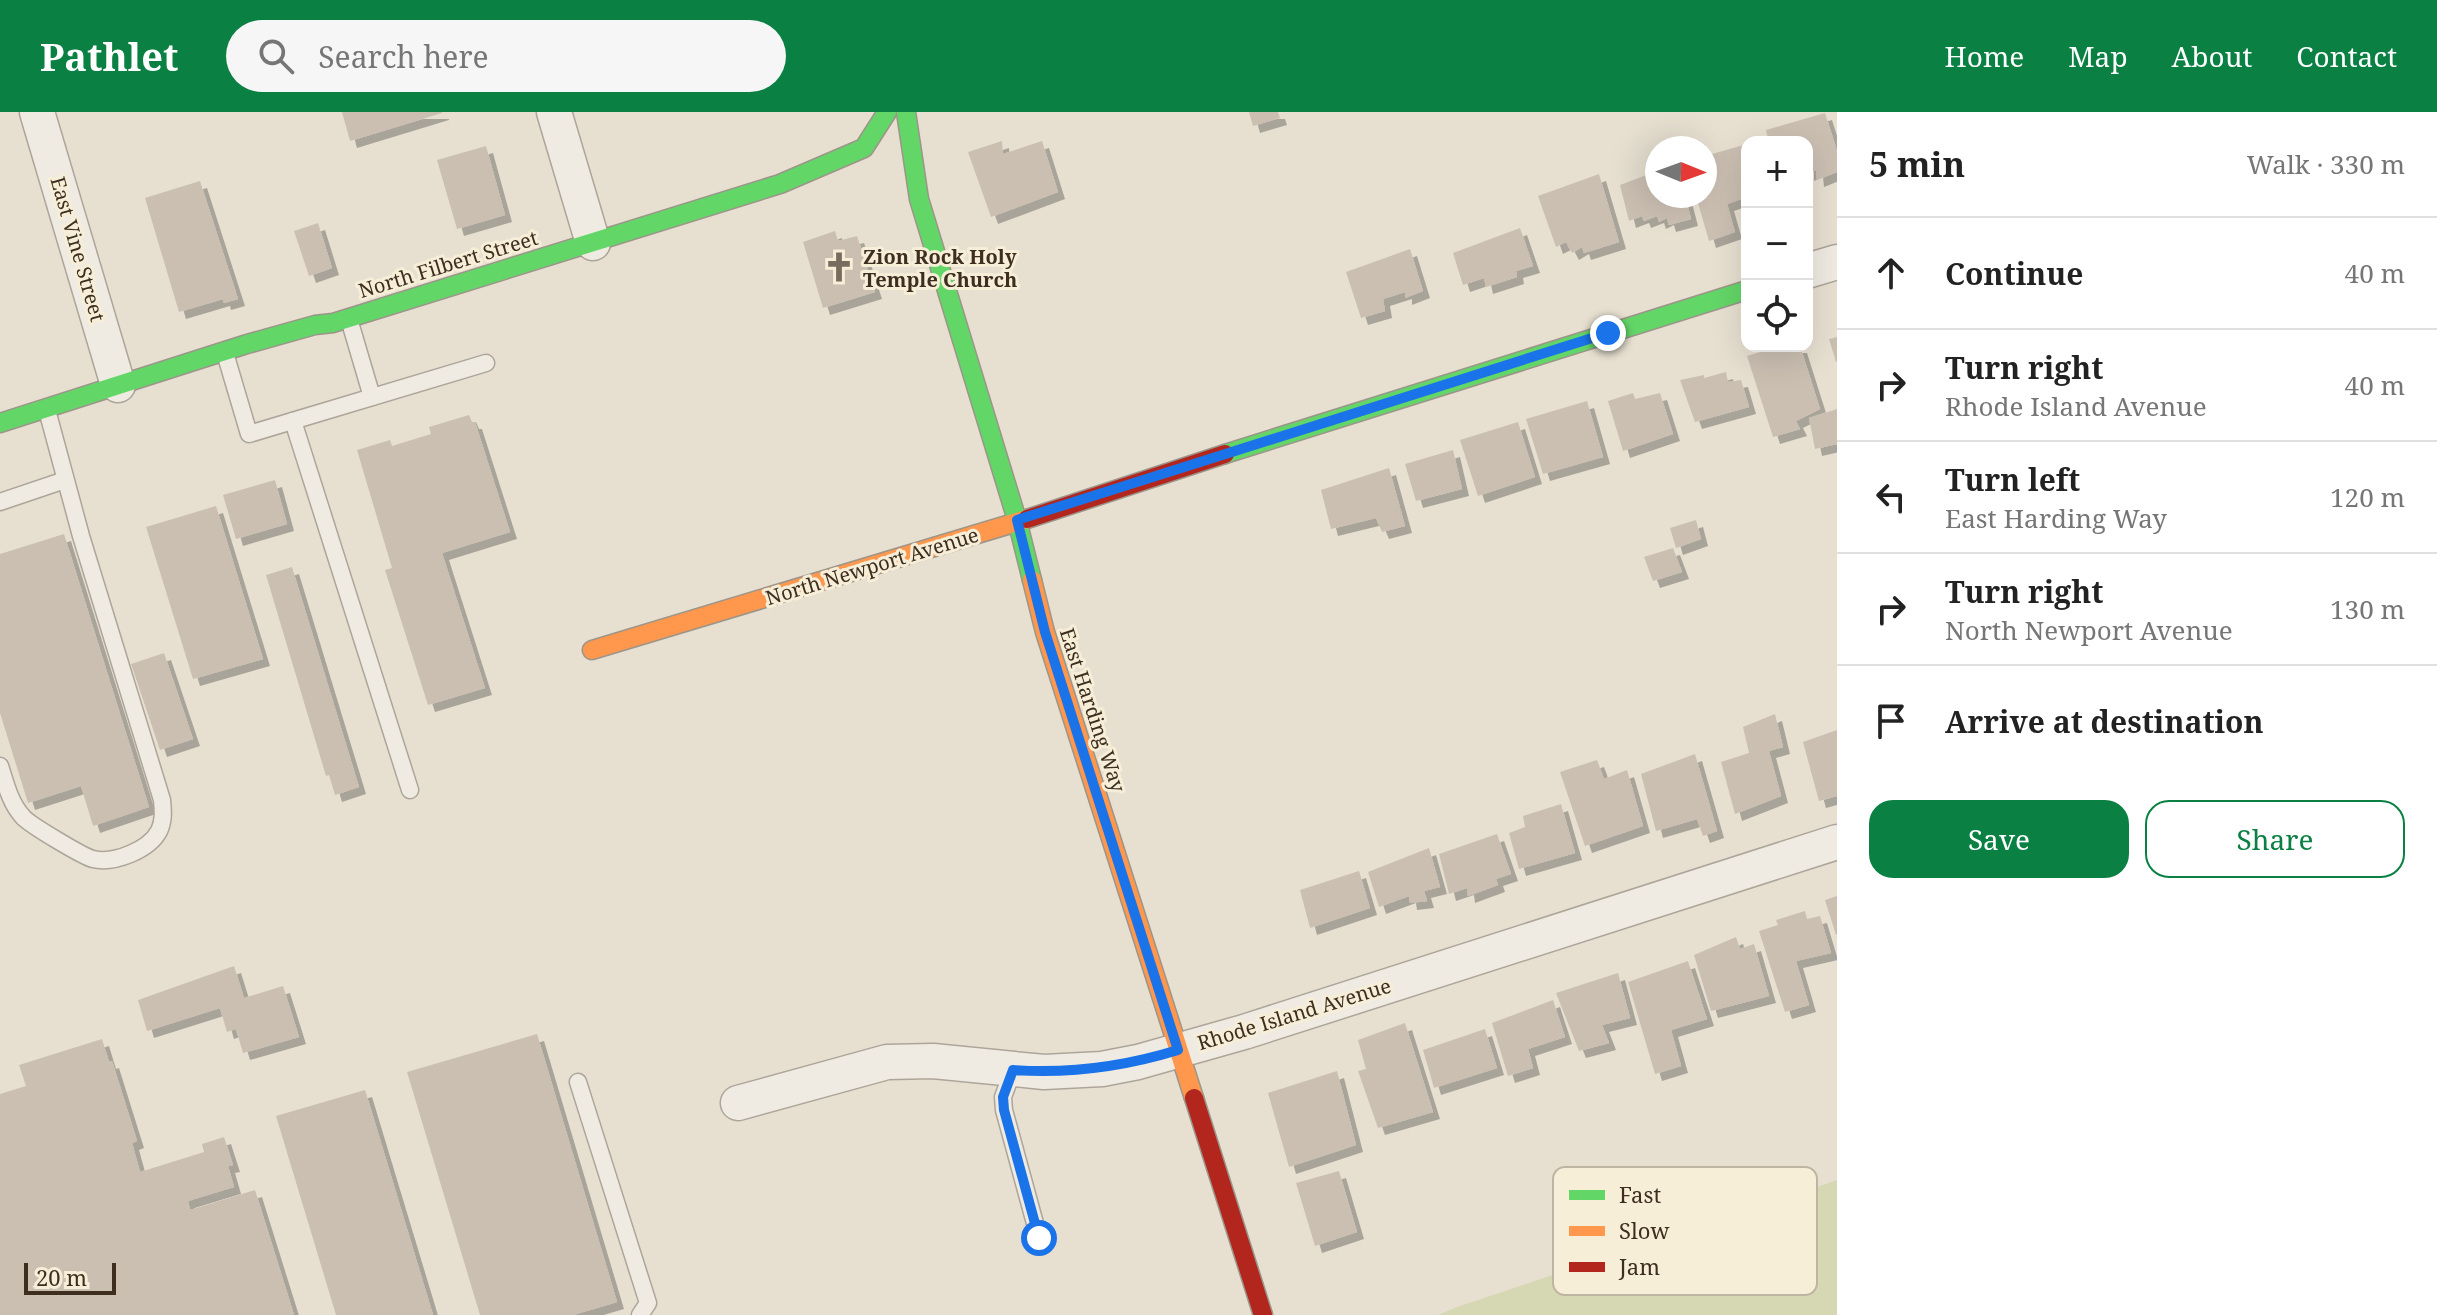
<!DOCTYPE html>
<meta charset="utf-8">
<style>
body{margin:0;font-family:"Noto Serif",serif;background:#f6f6f6;color:#222}
.controls{position:absolute;right:24px;top:24px;display:grid;overflow:hidden;border-radius:16px;box-shadow:0 8px 32px #0002}
.controls button{width:72px;height:72px;display:grid;place-items:center;padding:0;border:0;border-bottom:2px solid #e0e0e0;background:#fff;color:#222;font:40px sans-serif}
.compass{position:absolute;left:1645px;top:24px;width:72px;height:72px;border-radius:50%;background:#fff;box-shadow:0 8px 32px #0002;rotate:91deg}
.scale{position:absolute;left:24px;bottom:20px;width:92px;box-sizing:border-box;padding-left:8px;border:4px solid #3d2e20;border-top:0;font-size:22px;line-height:28px;white-space:nowrap;color:#3d2e20;-webkit-text-stroke:6px #f7eed8;paint-order:stroke}
.stop{position:absolute;width:24px;height:24px;margin:-18px;border:6px solid #1a73e8;border-radius:50%;background:#fff}
.stop.end{background:#1a73e8;border-color:#fff;box-shadow:0 2px 8px #0008}
.list{margin:0;padding:0;list-style:none}
h2{display:flex;justify-content:space-between;align-items:center;height:104px;margin:0;padding:0 32px;font-size:34px}
h2 small{font-size:26px;font-weight:400;color:#767676}
.list li{display:grid;grid-template-columns:52px 1fr auto;gap:24px;align-items:center;box-sizing:border-box;height:112px;padding:0 32px;border-top:2px solid #e0e0e0}
.list b{display:block;font-size:30px;white-space:nowrap}
.list p{margin:0;font-size:26px;white-space:nowrap;color:#767676}
.list em{font-size:26px;font-style:normal;color:#767676}
.actions{display:flex;gap:16px;padding:24px 32px}
.actions a{flex:1;padding:18px 0;border:2px solid #0b8043;border-radius:24px;text-align:center;font-size:28px;color:#0b8043}
.actions .main{background:#0b8043;color:#fff}
.icon{flex:none;width:44px;height:44px;fill:none;stroke:currentColor;stroke-width:2;stroke-linecap:round;stroke-linejoin:round}
.map{position:relative;flex:none;width:1837px;height:1203px;overflow:hidden}
header{display:flex;align-items:center;gap:48px;box-sizing:border-box;height:112px;padding:0 40px;background:#0b8043;color:#fff}
header strong{font-size:38px}
nav{display:flex;gap:44px;margin-inline-start:auto;font-size:28px}
.search{width:560px;height:72px;background:#f6f6f6;display:flex;align-items:center;gap:20px;box-sizing:border-box;padding:0 28px;border-radius:44px;color:#767676;font-size:30px}
main{display:flex}
aside{flex:1;background:#fff}
.map>svg:first-child{display:block}
.green{fill:#d6d7b3}
.building{fill:#cbbfb2;filter:url(#shadow)}
.lines{fill:none;stroke-linecap:round;stroke-linejoin:round}
.lane-casing{stroke:#ada599;stroke-width:19}
.street-casing{stroke:#ada599;stroke-width:37}
.fast-casing{stroke:#9c958a;stroke-width:21}
.slow-casing{stroke:#9c958a;stroke-width:21}
.jam-casing{stroke:#9c958a;stroke-width:21}
.lane{stroke:#efebe3;stroke-width:16}
.street{stroke:#efebe3;stroke-width:34}
.fast{stroke:#63d668;stroke-width:18}
.slow{stroke:#ff974d;stroke-width:18}
.jam{stroke:#b3261e;stroke-width:18}
.route{stroke:#1a73e8;stroke-width:10}
.labels{text-anchor:middle;dominant-baseline:central;stroke-width:6;stroke-linejoin:round;paint-order:stroke}
.street-label{font-size:20px;fill:#3d2e20;stroke:#f7eed8}
.poi-label{font-size:20px;font-weight:bold;fill:#3d2e20;stroke:#f7eed8;text-anchor:start}
.key{fill:#f7eed8;stroke:#bfb4a1;stroke-width:2}
.key-label{font-size:22px;fill:#3d2e20}
</style>
<header>
<strong>Pathlet</strong>
<div class="search"><svg class="icon" aria-label="search" viewBox="0 0 24 24"><circle cx="10" cy="10" r="6"/><path d="M15 15l6 6"/></svg>Search here</div>
<nav><a>Home</a><a>Map</a><a>About</a><a>Contact</a></nav>
</header>
<main>
<div class="map">
<svg width="1837" height="1203" viewBox="0 0 1837 1203">
<defs>
<filter id="shadow"><feDropShadow dx="7" dy="7" stdDeviation="0" flood-color="#0004"/></filter>
</defs>
<rect width="100%" height="100%" fill="#e7e0d1"/>
<path class="green" d="M1837,1068v135h-399l19,-8z"/>
<g class="building">
<path d="M342,0h100v1l-92,28z"/>
<path d="M1249,0h29l2,6 -27,8z"/>
<path d="M1825,1l12,38v21l-20,8 -1,-10 -9,4v-32h-38l-3,-12z"/>
<path d="M1002,29l1,13 39,-13 16,51 -67,25 -23,-65z"/>
<path d="M1747,32v53l-20,7 8,28 -26,9 -13,-45h9v-40z"/>
<path d="M486,34l19,69 -48,14 -20,-69z"/>
<path d="M1657,59v25h28l6,23 -22,6 -2,-7 -8,4 -2,-6 -13,5 -2,-5 -13,5 -9,-36z"/>
<path d="M1599,62l20,68 -35,11 -2,-6 -10,6 -6,-11 -10,5 -18,-51z"/>
<path d="M200,69l38,118 -14,4 -1,-4 -44,13 -34,-114z"/>
<path d="M318,111l14,45 -23,8 -15,-45z"/>
<path d="M1520,116l13,38 -17,5 1,6 -31,10 -2,-9 -21,7 -10,-32z"/>
<path d="M835,119l3,10 19,-5 18,56 -52,16 -20,-66z"/>
<path d="M1410,137l13,42 -18,7v-6l-22,7 2,12 -24,7 -15,-46z"/>
<path d="M1837,225v25h-1l-7,-23z"/>
<path d="M1780,234h20l20,63 -24,12 4,8 -27,8 -26,-81z"/>
<path d="M1726,260l2,10 13,-2 8,27 -54,15 -15,-42 24,-5v3z"/>
<path d="M1633,281l2,6 25,-6 13,41 -50,17 -15,-50z"/>
<path d="M1587,289l16,56 -60,17 -17,-55z"/>
<path d="M1837,297v35l-22,5 -6,-31z"/>
<path d="M469,303l3,7h3l35,110 -68,21 43,135 -57,17 -43,-135 7,-2 -35,-118 33,-10 2,6 39,-12 -2,-7z"/>
<path d="M1518,310l17,55 -57,19 -18,-56z"/>
<path d="M1453,338l9,39 -46,12 -11,-37z"/>
<path d="M1389,356l16,58 -23,6 -6,-14 -45,11 -10,-39z"/>
<path d="M275,368l12,44 -51,15 -13,-44z"/>
<path d="M216,394l47,153 -70,20 -47,-152z"/>
<path d="M1696,408l5,19 -25,9 -6,-20z"/>
<path d="M64,422l85,273 -56,19 -12,-40 -53,17 -28,-90v-159z"/>
<path d="M1673,436l9,24 -29,9 -9,-24z"/>
<path d="M292,455l67,220 -24,8 -6,-20 -3,1 -60,-201z"/>
<path d="M164,541l29,86 -33,11 -29,-86z"/>
<path d="M1775,602l8,33 -14,4 12,45 -46,18 -14,-52 28,-9 -6,-26z"/>
<path d="M1837,618v66l-18,5 -16,-59z"/>
<path d="M1695,642l22,77 -14,5 -6,-17 -41,12 -15,-57z"/>
<path d="M1597,648l7,19 23,-9 16,56 -58,20 -25,-74z"/>
<path d="M1561,692l14,49 -56,16 -10,-36 16,-6 -2,-11z"/>
<path d="M1497,722l14,40 -15,5 2,6 -30,11 -1,-8 -18,6 -10,-40z"/>
<path d="M1429,736l11,39 -16,4 3,10 -17,2 -1,-7 -30,11 -11,-35z"/>
<path d="M1359,759l11,37 -60,20 -10,-38z"/>
<path d="M1837,784v39h-1l-11,-35z"/>
<path d="M1805,799l2,8 13,-3 11,37 -35,8 13,44 -24,7 -26,-81 19,-6 -2,-5z"/>
<path d="M1736,825l4,12 14,-5 15,52 -58,15 -17,-56z"/>
<path d="M1688,849l19,58 -36,11 10,36 -26,8 -27,-92z"/>
<path d="M234,854l10,32 39,-12 16,51 -56,16 -7,-24 -9,3 -7,-24 -73,23 -9,-31z"/>
<path d="M1618,861l12,45 -28,7 7,18 -30,8 -23,-58z"/>
<path d="M1553,888l12,37 -37,12 5,19 -25,8 -16,-53z"/>
<path d="M1405,911l28,89 -55,16 -20,-57 8,-2 -8,-29z"/>
<path d="M1485,917l12,39 -63,20 -11,-38z"/>
<path d="M537,922l80,268 -44,13h-93l-73,-243z"/>
<path d="M102,927l7,23 3,-1 25,80 -5,2 8,29 64,-20 -2,-8 22,-7 9,28 -5,1 6,21 -46,14 2,9 65,-20 39,125h-294v-221l26,-8 -7,-21z"/>
<path d="M1337,959l19,74 -67,22 -21,-74z"/>
<path d="M365,978l4,13 64,212h-97l-60,-199z"/>
<path d="M1339,1059l18,61 -42,14 -19,-63z"/>
</g>
<g class="lines">
<g class="lane-casing">
<g id="lane">
<path d="M349,207l23,78"/>
<path d="M225,241l24,81 237,-71"/>
<path d="M293,309l117,369"/>
<path d="M0,390l65,-22"/>
<path d="M0,654c6,18 10,37 23,51 7,8 61,40 70,42 21,5 56,-9 66,-28 5,-10 4,-21 3,-31l-81,-264 -34,-126"/>
<path d="M1013,958l-10,27 1,13 35,128"/>
<path d="M578,970l70,221 -8,12"/>
</g>
</g>
<g class="street-casing">
<g id="street">
<path d="M37,0l81,273"/>
<path d="M554,0l39,131"/>
<path d="M1807,159l30,-9"/>
<path d="M738,991l149,-41 46,-1 111,11 58,-3 36,-7 106,-30 593,-190"/>
</g>
</g>
<g class="fast-casing">
<g id="fast">
<path d="M906,0l13,87 98,321 15,60"/>
<path d="M0,311l247,-79 68,-19 18,-2 447,-139 84,-36 23,-36"/>
<path d="M1225,342l522,-164"/>
</g>
</g>
<g class="slow-casing">
<g id="slow">
<path d="M1032,468l13,52 149,466"/>
<path d="M592,538l435,-131"/>
</g>
</g>
<g class="jam-casing">
<g id="jam">
<path d="M1027,407l198,-65"/>
<path d="M1194,986l69,217"/>
</g>
</g>
<use href="#lane" class="lane"/>
<use href="#street" class="street"/>
<use href="#fast" class="fast"/>
<use href="#slow" class="slow"/>
<use href="#jam" class="jam"/>
</g>
<g class="lines">
<path class="route" d="M1039,1126l-35,-128 -1,-13 10,-27c58,4 110,-3 165,-20l-133,-418 -28,-112 591,-187"/>
</g>
<defs>
<g id="church-bare" transform="scale(2.4)"><path d="M-1.2-6h2.4v3.5h3.3v2.4h-3.3V6h-2.4V-.1h-3.3v-2.4h3.3Z" fill="#786c5e" stroke="#f7eed8" stroke-width="2.5" paint-order="stroke"/></g>
</defs>
<g fill-rule="evenodd">
<use href="#church-bare" x="839" y="155"/>
</g>
<g class="labels">
<g class="street-label">
<text transform="translate(78 137) rotate(74)">East Vine Street</text>
<text transform="translate(448 152) rotate(-17)">North Filbert Street</text>
<text transform="translate(872 454) rotate(-17)">North Newport Avenue</text>
<text transform="translate(1093 598) rotate(72)">East Harding Way</text>
<text transform="translate(1294 902) rotate(-17)">Rhode Island Avenue</text>
</g>
<g class="poi-label">
<text x="863" y="144">Zion Rock Holy<tspan x="863" dy="23">Temple Church</tspan></text>
</g>
</g>
<rect x="1553" y="1055" width="264" height="128" rx="12" class="key"/>
<rect x="1569" y="1078" width="36" height="10" fill="#63d668"/>
<rect x="1569" y="1114" width="36" height="10" fill="#ff974d"/>
<rect x="1569" y="1150" width="36" height="10" fill="#b3261e"/>
<g class="key-label">
<text x="1619" y="1091">Fast</text>
<text x="1619" y="1127">Slow</text>
<text x="1619" y="1163">Jam</text>
</g>
</svg>
<div class="controls">
<button>+</button>
<button>−</button>
<button><svg class="icon" aria-label="locate" viewBox="0 0 24 24"><circle cx="12" cy="12" r="6"/><path d="M12 2v4M12 18v4M2 12h4M18 12h4"/></svg></button>
</div>
<svg class="compass" viewBox="-18 -18 36 36"><path d="M0-13l5 13h-10z" fill="#e53935"/><path d="M0 13l5-13h-10z" fill="#767676"/></svg>
<div class="scale">20 m</div>
<div class="stop" style="left:1039px;top:1126px"></div>
<div class="stop end" style="left:1608px;top:221px"></div>
</div>
<aside>
<h2>5 min<small>Walk · 330 m</small></h2>
<ul class="list">
<li><svg class="icon" aria-label="ahead" viewBox="0 0 24 24"><path d="M12 20V5M6 11l6-6 6 6"/></svg><div><b>Continue</b></div><em>40 m</em></li>
<li><svg class="icon" aria-label="right" viewBox="0 0 24 24"><path d="M7 20v-9h11M14 6l5 5-5 5"/></svg><div><b>Turn right</b><p>Rhode Island Avenue</p></div><em>40 m</em></li>
<li><svg class="icon" aria-label="left" viewBox="0 0 24 24"><path d="M17 20v-9H6M10 6l-5 5 5 5"/></svg><div><b>Turn left</b><p>East Harding Way</p></div><em>120 m</em></li>
<li><svg class="icon" aria-label="right" viewBox="0 0 24 24"><path d="M7 20v-9h11M14 6l5 5-5 5"/></svg><div><b>Turn right</b><p>North Newport Avenue</p></div><em>130 m</em></li>
<li><svg class="icon" aria-label="arrive" viewBox="0 0 24 24"><path d="M6 21V4h12l-3 4 3 4H6"/></svg><div><b>Arrive at destination</b></div></li>
</ul>
<div class="actions"><a class="main">Save</a><a>Share</a></div>
</aside>
</main>
